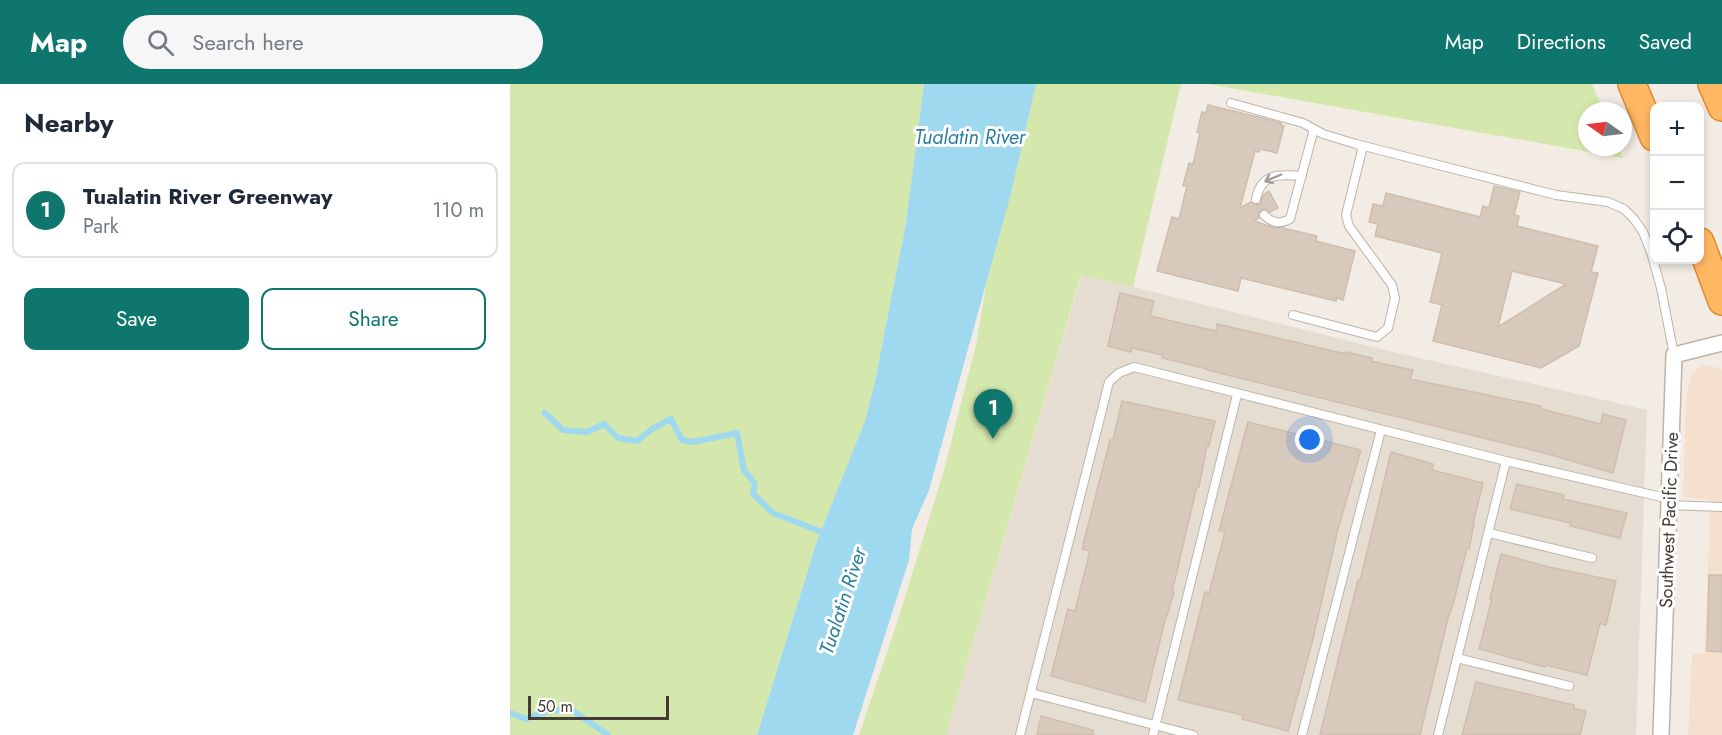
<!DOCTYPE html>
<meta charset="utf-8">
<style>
body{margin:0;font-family:Jost,sans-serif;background:#f6f6f7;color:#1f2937}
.controls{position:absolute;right:18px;top:18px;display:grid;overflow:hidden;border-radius:12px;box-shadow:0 3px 9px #0003}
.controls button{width:54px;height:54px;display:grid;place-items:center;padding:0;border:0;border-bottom:2px solid #e0e1e3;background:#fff;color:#1f2937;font:30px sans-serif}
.compass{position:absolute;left:1068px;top:18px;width:54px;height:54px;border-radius:50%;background:#fff;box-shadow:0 3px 9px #0003;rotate:284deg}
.scale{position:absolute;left:18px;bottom:15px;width:141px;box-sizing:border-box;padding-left:6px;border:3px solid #443c34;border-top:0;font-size:16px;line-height:21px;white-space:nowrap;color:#443c34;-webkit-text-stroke:4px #fff;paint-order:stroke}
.you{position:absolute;left:800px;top:356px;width:21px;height:21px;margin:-15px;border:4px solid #fff;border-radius:50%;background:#1a73e8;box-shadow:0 0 0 9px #1a73e833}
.badge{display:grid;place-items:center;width:39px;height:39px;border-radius:50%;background:#0f766e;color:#fff;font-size:20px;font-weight:700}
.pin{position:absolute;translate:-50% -50px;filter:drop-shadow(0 2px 3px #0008)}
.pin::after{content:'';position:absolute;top:32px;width:21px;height:18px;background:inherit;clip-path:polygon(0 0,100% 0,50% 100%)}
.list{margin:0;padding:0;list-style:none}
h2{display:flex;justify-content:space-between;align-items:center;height:78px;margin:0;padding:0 24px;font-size:26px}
h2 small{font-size:20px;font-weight:400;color:#747a83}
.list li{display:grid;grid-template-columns:39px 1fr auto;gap:18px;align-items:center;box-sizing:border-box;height:96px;margin:0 12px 12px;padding:0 12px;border:2px solid #e0e1e3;border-radius:12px}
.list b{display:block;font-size:22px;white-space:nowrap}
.list p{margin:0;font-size:20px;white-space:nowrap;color:#747a83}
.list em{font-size:20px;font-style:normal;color:#747a83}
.actions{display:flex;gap:12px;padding:18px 24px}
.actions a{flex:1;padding:14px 0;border:2px solid #0f766e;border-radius:12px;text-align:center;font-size:21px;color:#0f766e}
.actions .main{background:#0f766e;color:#fff}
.icon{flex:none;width:33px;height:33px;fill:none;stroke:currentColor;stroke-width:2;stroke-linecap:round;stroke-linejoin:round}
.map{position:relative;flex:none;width:1212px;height:651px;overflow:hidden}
header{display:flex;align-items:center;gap:36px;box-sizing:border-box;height:84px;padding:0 30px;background:#0f766e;color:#fff}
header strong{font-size:28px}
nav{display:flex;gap:33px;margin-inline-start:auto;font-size:21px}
.search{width:420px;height:54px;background:#f6f6f7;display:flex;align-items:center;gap:15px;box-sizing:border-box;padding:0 21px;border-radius:33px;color:#747a83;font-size:22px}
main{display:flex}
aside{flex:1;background:#fff}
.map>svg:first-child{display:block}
.residential{fill:#e6ddd2}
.commercial{fill:#f5e0ce}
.green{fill:#d4e7ac}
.water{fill:#9fd9f0}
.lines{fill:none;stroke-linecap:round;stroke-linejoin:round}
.stream{stroke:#9fd9f0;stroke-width:6}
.building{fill:#d7c9bc;stroke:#cfbdad;stroke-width:1.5;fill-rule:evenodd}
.lane-casing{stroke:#beb3a7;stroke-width:10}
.street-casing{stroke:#beb3a7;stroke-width:18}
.highway-casing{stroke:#de8932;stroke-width:30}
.lane{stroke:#fff;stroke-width:8}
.street{stroke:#fff;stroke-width:15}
.highway{stroke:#ffb762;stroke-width:27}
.oneway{stroke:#a29e9a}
.labels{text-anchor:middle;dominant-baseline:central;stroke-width:6;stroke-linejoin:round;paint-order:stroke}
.street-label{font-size:18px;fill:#443c34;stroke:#fff}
.water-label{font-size:20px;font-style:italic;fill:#2a7da1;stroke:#fff}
</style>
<header>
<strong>Map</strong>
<div class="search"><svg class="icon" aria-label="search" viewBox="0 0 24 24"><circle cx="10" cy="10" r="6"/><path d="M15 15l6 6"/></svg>Search here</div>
<nav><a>Map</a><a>Directions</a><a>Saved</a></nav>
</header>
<main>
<aside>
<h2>Nearby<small></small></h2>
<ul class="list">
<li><span class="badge">1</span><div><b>Tualatin River Greenway</b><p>Park</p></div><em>110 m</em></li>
</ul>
<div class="actions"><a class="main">Save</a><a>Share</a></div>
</aside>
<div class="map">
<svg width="1212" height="651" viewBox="0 0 1212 651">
<rect width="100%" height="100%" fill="#f2ece4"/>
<path class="residential" d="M572,190l307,77 258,59 -11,325h-690z"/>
<path class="commercial" d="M1192,281l18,3 2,3v364h-34l4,-81h12l7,-154 -28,-3 3,-97 5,-25z"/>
<g class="green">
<path d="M0,0h414l-18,139 -31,158 -10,40 -48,120 -60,194h-247z"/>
<path d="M496,0h175l-48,203 -52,-12 -135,460h-87l38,-112 47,-153 32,-125 9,-52z"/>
<path d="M698,0h384l12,27h-17v36h31l5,11z"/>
</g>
<path class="water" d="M414,0h112l-26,113 -81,293 -17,39 -3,31 -56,175h-96l60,-194 48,-120 10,-40 31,-158z"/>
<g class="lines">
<g class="stream">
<path d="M35,329l18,17 24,2 17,-8 14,14 19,3 15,-12 19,-10 11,21 11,2 44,-9 7,37 11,14 -2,10 20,19 54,21"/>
<path d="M0,629l16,6 15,-6 28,-5 39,27"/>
</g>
</g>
<g class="building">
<path d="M698,21l58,14 15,4v2l3,1 -7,27 -17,-4 -1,3 -4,-1 -15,57 11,-6 4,3 5,-1 3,-9 6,-4 9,17 -8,4 -4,-3 -4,1 -4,3 1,5 -5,3 18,6 11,1 34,8 -1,5 39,10 -12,49 -6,-2 -1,3 -95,-23 -3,13 -81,-20 15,-54 7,2 8,-33h-4l6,-23 4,1 7,-31 -3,-1 5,-20 4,1z"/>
<path d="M984,102l26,6 -6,23 5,1 -2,10 81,20 -7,26 7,1 -19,73 -38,22 -108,-27 9,-36 -12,-3 12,-49 -67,-17 3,-12 -9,-2 4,-18 10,2 3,-13 94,24 3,-11 6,2zM1002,187l54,13 -68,43z"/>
<path d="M610,209l34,8 -4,15 66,15 1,-7 129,30v-2l26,6 -1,3 42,9 -3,9 131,27v3l60,15 2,-10 23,6 -13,53 -65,-19 -341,-84v-1l-45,-11 1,-3 -31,-7 -1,4 -23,-6z"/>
<path d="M612,317l93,20 -6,25 -2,-1 -8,42 -2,-1 -25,106h2l-7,24h-1l-21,86 -94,-26 17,-67 7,2 15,-60 -8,-2 28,-109h3z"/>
<path d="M738,338l113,28 -23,79 -26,114 -24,88 -46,-12 1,-4 -65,-15 27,-108 4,1 16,-61 -6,-1z"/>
<path d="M881,368l42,12 -1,6 51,13 -10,40 1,1 -5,25 -2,-1 -14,57 -5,13 -28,117h-100l21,-87 17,-68 2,1z"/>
<path d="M1007,400l47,11 -1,4 64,14 -7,25 -50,-12 1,-3 -61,-14z"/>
<path d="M991,470l48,13 67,14 -10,44 -6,-2 -13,52 -41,-10 -1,2 -66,-18 13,-50h-2z"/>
<path d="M1199,491h13v77l-15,-1z"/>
<path d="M966,598l98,23v4l12,2 -6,24h-118z"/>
<path d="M531,632l52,14v5h-56z"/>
</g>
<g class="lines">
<g class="lane-casing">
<g id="lane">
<path d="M721,19l72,20 20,11 33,10 200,51 52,7 16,7 10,10 9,13 8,20 10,36 13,67"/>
<path d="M746,115c5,-26 23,-25 46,-23"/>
<path d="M754,131c9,9 16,9 26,4l24,-90"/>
<path d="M783,231l84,22 11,-9 7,-30 -3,-13 -43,-59 -3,-11 17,-69"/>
<path d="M1159,421l53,2"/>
<path d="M979,449l103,25"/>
<path d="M947,574l112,28"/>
<path d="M521,609l162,42"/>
<path d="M510,651l89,-353 10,-9 15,-6 372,94 164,38"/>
<path d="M643,651l84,-340"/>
<path d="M792,651l79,-305"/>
<path d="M928,651l68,-274"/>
</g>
</g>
<g class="street-casing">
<path id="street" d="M1151,651l13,-380 48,-12"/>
</g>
<g class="highway-casing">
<g id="highway">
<path d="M1122,0l22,53"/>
<path d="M1202,0l10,23"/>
<path d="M1190,158l22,59"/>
</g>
</g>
<use href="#lane" class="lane"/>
<use href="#street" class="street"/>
<use href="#highway" class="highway"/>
</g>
<defs><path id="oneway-shaft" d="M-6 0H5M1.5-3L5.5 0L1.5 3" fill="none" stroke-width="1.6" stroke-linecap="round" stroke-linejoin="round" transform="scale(1.5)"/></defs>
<use class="oneway" href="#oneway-shaft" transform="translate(763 94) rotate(157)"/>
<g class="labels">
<g class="street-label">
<text transform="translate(1159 436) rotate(-88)">Southwest Pacific Drive</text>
</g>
<g class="water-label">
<text x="460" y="53">Tualatin River</text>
<text transform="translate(333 517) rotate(-72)">Tualatin River</text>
</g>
</g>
</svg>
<div class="controls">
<button>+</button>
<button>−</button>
<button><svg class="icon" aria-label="locate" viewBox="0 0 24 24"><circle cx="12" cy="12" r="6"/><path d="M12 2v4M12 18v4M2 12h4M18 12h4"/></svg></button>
</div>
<svg class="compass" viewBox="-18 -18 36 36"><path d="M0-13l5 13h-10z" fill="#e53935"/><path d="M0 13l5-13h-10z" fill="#747a83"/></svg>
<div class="scale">50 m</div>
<div class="you"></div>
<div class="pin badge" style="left:483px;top:355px">1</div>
</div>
</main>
